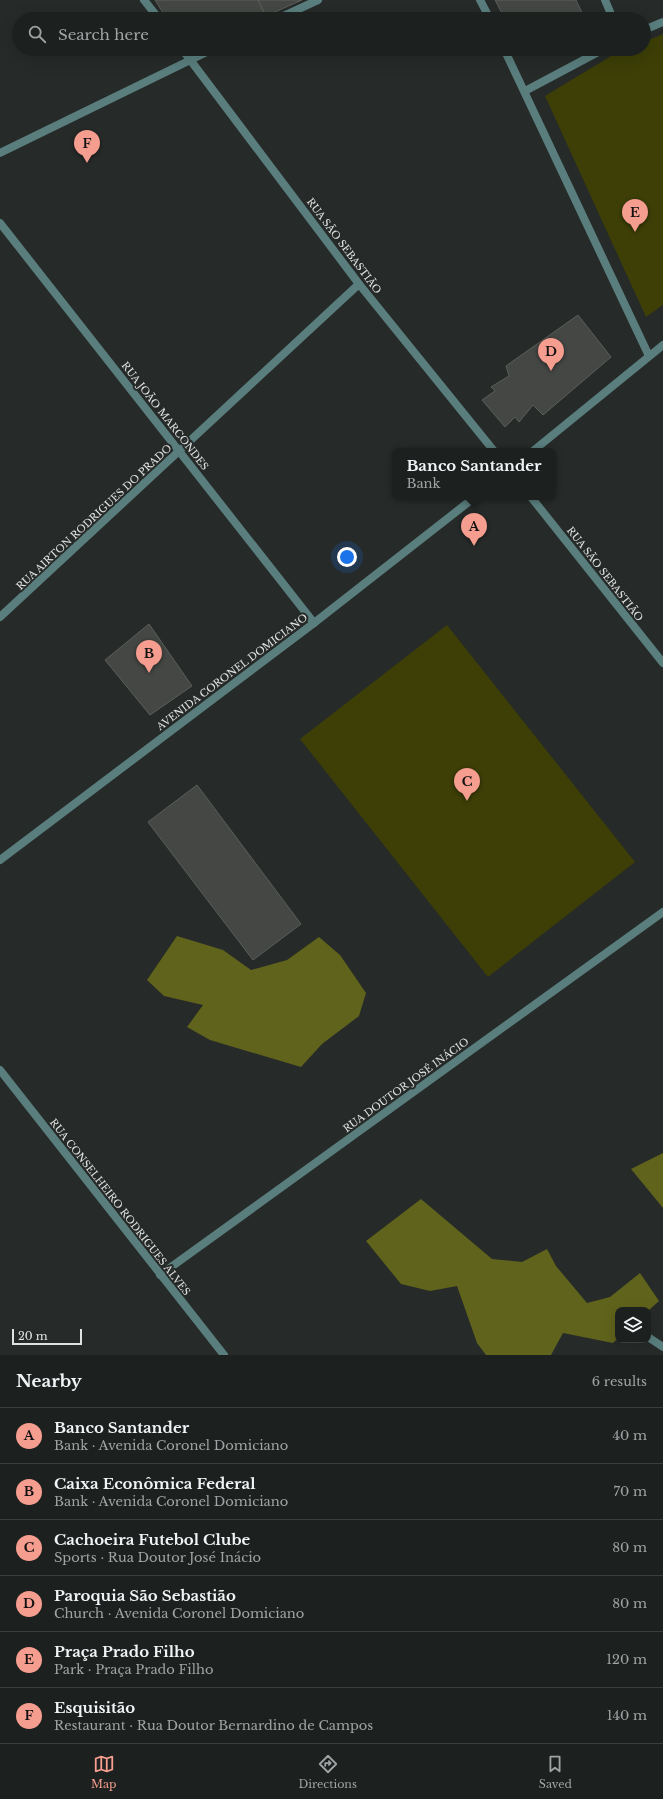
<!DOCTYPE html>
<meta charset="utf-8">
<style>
body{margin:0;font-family:"Libre Baskerville",serif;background:#252827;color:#f1f3f6}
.controls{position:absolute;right:12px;bottom:12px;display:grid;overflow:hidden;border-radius:8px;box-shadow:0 4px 16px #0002}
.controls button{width:36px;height:36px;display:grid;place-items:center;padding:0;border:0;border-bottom:1px solid #3a3e3c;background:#1c201e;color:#f1f3f6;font:20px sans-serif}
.scale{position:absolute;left:12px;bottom:10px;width:70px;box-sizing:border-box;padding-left:4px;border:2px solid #e1e3e2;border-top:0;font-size:11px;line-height:14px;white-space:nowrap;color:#e1e3e2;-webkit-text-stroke:3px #262a28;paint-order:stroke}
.you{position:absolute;left:347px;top:557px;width:14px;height:14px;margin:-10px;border:3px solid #fff;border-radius:50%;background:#1a73e8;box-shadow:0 0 0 6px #1a73e833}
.badge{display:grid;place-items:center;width:26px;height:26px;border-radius:50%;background:#f59d8e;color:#111;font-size:13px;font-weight:700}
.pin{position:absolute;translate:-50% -33px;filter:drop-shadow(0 1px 2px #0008)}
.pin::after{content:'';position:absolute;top:21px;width:14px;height:12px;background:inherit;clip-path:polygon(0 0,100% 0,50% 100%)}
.popup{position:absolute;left:392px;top:448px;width:164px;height:52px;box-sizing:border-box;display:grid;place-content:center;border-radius:8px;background:#1c201e;filter:drop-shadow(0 1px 3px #0005);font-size:13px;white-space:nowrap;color:#a0a3a4}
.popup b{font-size:15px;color:#f1f3f6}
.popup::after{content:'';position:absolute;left:50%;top:100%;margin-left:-8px;border:8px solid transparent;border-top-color:#1c201e}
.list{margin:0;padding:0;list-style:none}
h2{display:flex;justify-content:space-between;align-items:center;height:52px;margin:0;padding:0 16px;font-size:17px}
h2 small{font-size:13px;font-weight:400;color:#a0a3a4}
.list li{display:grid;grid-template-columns:26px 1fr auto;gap:12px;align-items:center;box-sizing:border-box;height:56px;padding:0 16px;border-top:1px solid #3a3e3c}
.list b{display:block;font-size:15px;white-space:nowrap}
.list p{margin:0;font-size:13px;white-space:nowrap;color:#a0a3a4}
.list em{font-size:13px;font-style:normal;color:#a0a3a4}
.icon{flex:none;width:22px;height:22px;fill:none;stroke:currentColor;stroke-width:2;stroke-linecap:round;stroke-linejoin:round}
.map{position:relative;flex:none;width:663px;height:1355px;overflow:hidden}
.search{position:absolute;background:#1c201e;box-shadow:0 4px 16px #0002;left:12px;right:12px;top:12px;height:44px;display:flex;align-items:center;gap:10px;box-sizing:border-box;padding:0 14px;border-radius:22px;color:#a0a3a4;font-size:15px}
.sheet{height:388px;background:#1c201e}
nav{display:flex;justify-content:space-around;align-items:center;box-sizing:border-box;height:56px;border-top:1px solid #3a3e3c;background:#1c201e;font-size:11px;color:#a0a3a4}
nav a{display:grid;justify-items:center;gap:2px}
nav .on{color:#f59d8e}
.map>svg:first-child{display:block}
.green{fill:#3d3f07}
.forest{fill:#60631b}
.building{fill:#444743;stroke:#5b5e5a}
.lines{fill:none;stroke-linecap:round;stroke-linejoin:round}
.minor{stroke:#597e7d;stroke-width:8}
.tertiary{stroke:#597e7d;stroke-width:8}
.labels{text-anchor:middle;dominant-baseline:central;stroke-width:4;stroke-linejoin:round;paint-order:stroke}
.street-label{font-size:10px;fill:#e1e3e2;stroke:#262a28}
</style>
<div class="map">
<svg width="663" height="1355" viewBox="0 0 663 1355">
<rect width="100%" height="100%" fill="#262a28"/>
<g class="green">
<path d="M663,34v271l-17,12 -101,-221 71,-43 11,-4h17v-7z"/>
<path d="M447,625l188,237 -147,115 -188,-238z"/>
</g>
<g class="forest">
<path d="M177,936l46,14 28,20 36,-10 32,-23 21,18 26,38 -7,23 -37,28 -21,23 -91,-27 -23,-13 16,-22 -39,-9 -17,-16z"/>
<path d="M663,1153v55l-32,-39z"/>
<path d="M421,1199l71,60 30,3 25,-13 9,17 31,37 23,-6 30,-24 19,28 -11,10 -30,-1v28l-5,5 -50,-10 -12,22h-65l-9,-12 -20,-57 -27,5 -29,-7 -35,-43z"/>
</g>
<g class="building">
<path d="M155,0h103l8,16 -6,3h-93z"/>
<path d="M258,0h44l-36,16z"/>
<path d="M495,0h81l8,17 -6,2h-73z"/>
<path d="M578,315l33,42 -68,58 -10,-10 -14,17 -4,-5 -10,10 -23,-27 13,-9 -4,-4 18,-11 -3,-10z"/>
<path d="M149,624l43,62 -42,29 -45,-55z"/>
<path d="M197,785l104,139 -48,36 -105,-138z"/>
</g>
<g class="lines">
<g class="minor">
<path d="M144,0l15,19"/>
<path d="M480,0l10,19"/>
<path d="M605,0l8,19"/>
<path d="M277,19l41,-19"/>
<path d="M644,30l19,-8"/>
<path d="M182,49l177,235 135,167"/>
<path d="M504,49l145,307"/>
<path d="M525,91l79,-42"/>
<path d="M0,153l213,-104"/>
<path d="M0,223l314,400"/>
<path d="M531,497l132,166"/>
<path d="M0,617l359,-333"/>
<path d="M0,1070l224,285"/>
<path d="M160,1275l503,-363"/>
<path d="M648,1337l15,10"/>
</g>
<g class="tertiary">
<path d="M533,451l130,-106"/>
<path d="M0,860l314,-237 161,-126"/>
</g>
</g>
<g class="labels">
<g class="street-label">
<text transform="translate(344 246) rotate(53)">RUA SÃO SEBASTIÃO</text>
<text transform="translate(165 416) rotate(52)">RUA JOÃO MARCONDES</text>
<text transform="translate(94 517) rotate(-43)">RUA AIRTON RODRIGUES DO PRADO</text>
<text transform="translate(605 574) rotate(52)">RUA SÃO SEBASTIÃO</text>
<text transform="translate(232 672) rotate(-37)">AVENIDA CORONEL DOMICIANO</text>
<text transform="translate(406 1085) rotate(-36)">RUA DOUTOR JOSÉ INÁCIO</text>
<text transform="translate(120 1207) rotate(52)">RUA CONSELHEIRO RODRIGUES ALVES</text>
</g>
</g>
</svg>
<div class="controls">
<button><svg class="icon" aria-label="layers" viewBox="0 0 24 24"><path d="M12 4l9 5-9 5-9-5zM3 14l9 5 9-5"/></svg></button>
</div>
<div class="scale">20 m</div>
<div class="you"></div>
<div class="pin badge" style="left:474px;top:546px">A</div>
<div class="popup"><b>Banco Santander</b>Bank</div>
<div class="pin badge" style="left:149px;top:673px">B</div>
<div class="pin badge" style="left:467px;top:801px">C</div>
<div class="pin badge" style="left:551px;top:371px">D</div>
<div class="pin badge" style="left:635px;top:232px">E</div>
<div class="pin badge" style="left:87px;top:163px">F</div>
<div class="search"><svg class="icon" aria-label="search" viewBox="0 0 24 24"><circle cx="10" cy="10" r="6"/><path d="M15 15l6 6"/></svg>Search here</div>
</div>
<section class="sheet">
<h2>Nearby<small>6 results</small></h2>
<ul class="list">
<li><span class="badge">A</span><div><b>Banco Santander</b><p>Bank · Avenida Coronel Domiciano</p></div><em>40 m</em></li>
<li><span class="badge">B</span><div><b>Caixa Econômica Federal</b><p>Bank · Avenida Coronel Domiciano</p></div><em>70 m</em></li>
<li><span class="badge">C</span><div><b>Cachoeira Futebol Clube</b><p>Sports · Rua Doutor José Inácio</p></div><em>80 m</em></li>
<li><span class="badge">D</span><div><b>Paroquia São Sebastião</b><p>Church · Avenida Coronel Domiciano</p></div><em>80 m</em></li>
<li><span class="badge">E</span><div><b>Praça Prado Filho</b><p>Park · Praça Prado Filho</p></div><em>120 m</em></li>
<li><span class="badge">F</span><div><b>Esquisitão</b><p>Restaurant · Rua Doutor Bernardino de Campos</p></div><em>140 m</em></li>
</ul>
</section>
<nav>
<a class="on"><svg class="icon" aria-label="map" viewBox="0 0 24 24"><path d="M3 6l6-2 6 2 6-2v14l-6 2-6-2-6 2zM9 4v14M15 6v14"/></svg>Map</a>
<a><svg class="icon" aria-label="directions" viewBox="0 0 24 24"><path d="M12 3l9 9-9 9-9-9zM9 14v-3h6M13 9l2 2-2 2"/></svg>Directions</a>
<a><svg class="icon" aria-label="saved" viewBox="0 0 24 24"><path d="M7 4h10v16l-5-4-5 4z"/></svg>Saved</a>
</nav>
